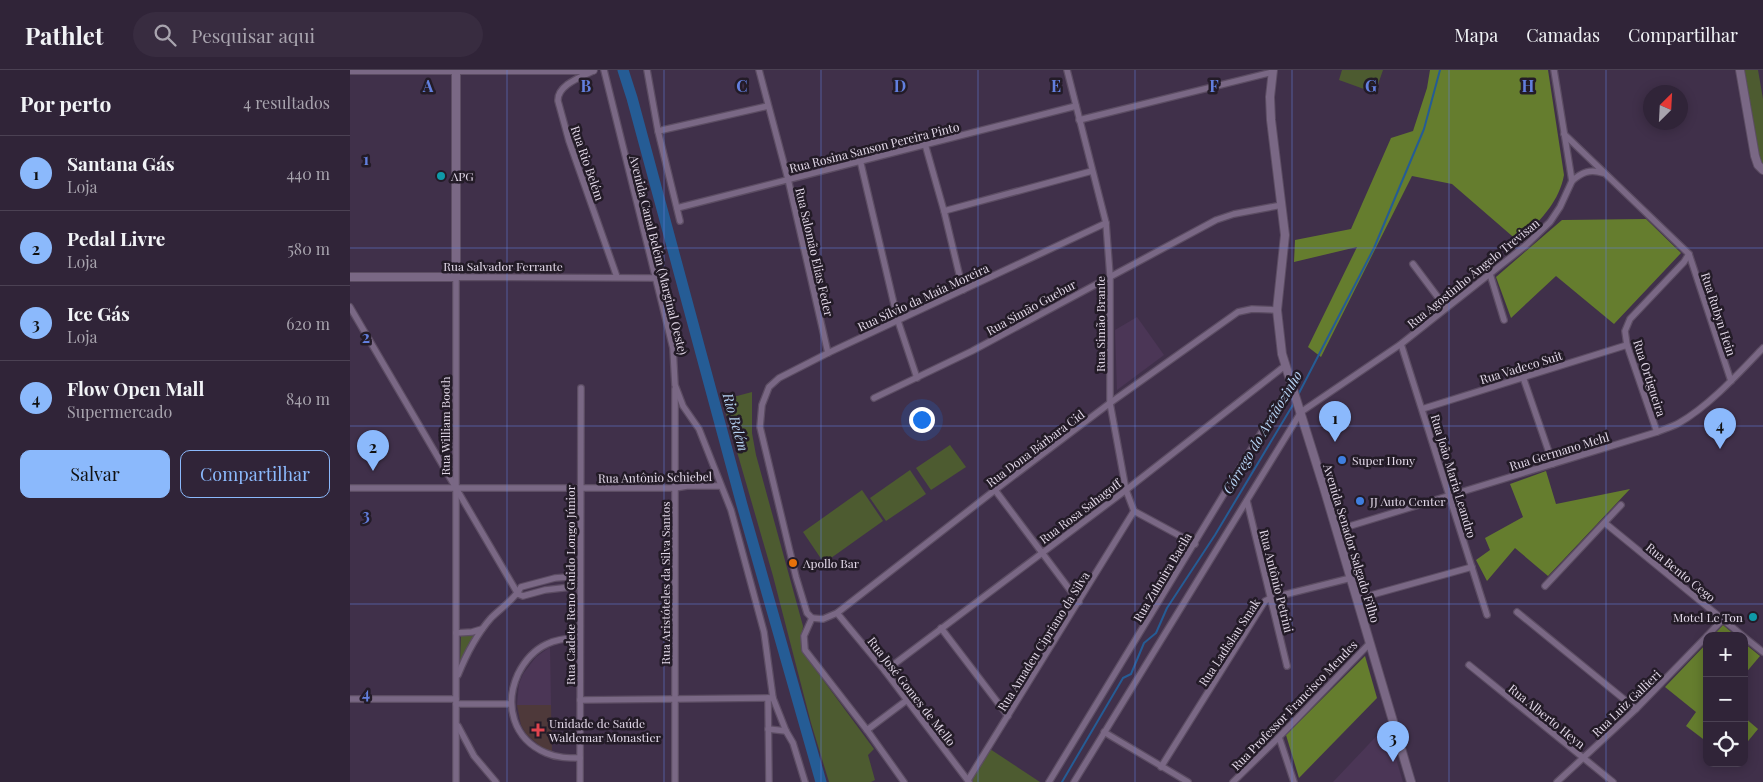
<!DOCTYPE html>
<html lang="pt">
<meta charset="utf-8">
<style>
body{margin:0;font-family:"Playfair Display",serif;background:#382c40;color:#f1f3f6}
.controls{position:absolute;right:15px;bottom:15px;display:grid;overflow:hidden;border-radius:10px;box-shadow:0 2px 12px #0003}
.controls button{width:45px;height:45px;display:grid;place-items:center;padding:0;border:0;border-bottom:1px solid #4b4153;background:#302438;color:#f1f3f6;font:25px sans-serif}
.compass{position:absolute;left:1293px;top:15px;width:45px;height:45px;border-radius:50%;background:#302438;box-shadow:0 2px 12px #0003;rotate:24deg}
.you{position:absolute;left:571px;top:349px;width:18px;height:18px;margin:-12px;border:4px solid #fff;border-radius:50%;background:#1a73e8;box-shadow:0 0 0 8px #1a73e833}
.badge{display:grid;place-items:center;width:32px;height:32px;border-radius:50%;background:#8bb9fc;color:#111;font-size:16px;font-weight:700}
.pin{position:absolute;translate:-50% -41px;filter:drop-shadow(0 1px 2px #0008)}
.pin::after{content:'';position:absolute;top:26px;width:18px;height:15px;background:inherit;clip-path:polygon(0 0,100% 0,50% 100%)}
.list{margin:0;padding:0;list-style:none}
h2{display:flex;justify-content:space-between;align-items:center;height:65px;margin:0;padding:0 20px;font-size:21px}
h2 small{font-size:16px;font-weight:400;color:#a8a4ae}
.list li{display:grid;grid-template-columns:32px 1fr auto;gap:15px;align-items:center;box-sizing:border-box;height:75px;padding:0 20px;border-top:1px solid #4b4153}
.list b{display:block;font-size:19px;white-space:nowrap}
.list p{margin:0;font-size:16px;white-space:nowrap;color:#a8a4ae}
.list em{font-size:16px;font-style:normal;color:#a8a4ae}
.actions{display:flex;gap:10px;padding:15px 20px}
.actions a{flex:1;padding:11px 0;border:1px solid #8bb9fc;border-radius:10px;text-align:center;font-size:18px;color:#8bb9fc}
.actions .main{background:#8bb9fc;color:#111}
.icon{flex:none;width:28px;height:28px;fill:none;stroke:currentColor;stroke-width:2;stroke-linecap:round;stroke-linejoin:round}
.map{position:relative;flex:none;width:1413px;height:712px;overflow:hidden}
header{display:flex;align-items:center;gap:30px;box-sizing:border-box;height:70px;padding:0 25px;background:#302438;border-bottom:1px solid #4b4153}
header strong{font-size:24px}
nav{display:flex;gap:28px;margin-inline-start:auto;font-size:18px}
.search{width:350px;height:45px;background:#382c40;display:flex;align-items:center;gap:12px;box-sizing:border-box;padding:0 18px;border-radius:28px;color:#a8a4ae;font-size:19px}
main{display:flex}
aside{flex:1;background:#302438}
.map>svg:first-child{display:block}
.built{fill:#4b3656}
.medical{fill:#4e393a}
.green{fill:#4d5b30}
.forest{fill:#657d2e}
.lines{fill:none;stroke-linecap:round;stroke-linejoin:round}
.stream{stroke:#255c95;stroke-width:2}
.river{stroke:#255c95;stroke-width:11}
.street-casing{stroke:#5c4d63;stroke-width:8}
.secondary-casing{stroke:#5c4d63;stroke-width:10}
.street{stroke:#7a6885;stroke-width:5.5}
.secondary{stroke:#7a6885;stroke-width:8}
.grid{fill:none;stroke:#627fde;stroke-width:1;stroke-opacity:0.55}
.culture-dot{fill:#0f9aa8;stroke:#231b27;stroke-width:2}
.shop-dot{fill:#3f7fe0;stroke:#231b27;stroke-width:2}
.food-dot{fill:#e8710a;stroke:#231b27;stroke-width:2}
.health-dot{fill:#e0444e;stroke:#231b27;stroke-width:2}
.labels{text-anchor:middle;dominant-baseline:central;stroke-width:5;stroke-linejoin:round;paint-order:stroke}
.street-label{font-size:12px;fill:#e3d9e9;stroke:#231b27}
.poi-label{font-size:12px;fill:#e3d9e9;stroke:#231b27;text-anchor:start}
.water-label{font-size:14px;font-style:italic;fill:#b5d2f3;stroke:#231b27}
.grid-label{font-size:16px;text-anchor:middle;font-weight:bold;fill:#627fde;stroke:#231b27;stroke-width:5;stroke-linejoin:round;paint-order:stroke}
</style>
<header>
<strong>Pathlet</strong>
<div class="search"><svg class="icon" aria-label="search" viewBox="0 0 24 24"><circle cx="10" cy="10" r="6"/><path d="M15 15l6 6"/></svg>Pesquisar aqui</div>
<nav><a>Mapa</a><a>Camadas</a><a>Compartilhar</a></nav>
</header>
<main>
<aside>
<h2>Por perto<small>4 resultados</small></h2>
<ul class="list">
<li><span class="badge">1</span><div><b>Santana Gás</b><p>Loja</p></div><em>440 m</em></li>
<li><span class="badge">2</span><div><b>Pedal Livre</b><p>Loja</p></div><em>580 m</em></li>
<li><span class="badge">3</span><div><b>Ice Gás</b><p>Loja</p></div><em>620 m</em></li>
<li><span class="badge">4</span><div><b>Flow Open Mall</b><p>Supermercado</p></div><em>840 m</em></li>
</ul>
<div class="actions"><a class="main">Salvar</a><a>Compartilhar</a></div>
</aside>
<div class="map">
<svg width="1413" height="712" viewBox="0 0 1413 712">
<rect width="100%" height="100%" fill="#40304a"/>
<g class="built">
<path d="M787,247l27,38 -47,35 -2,-60z"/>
<path d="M200,577l1,58h-34l2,-21 4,-10 13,-17z"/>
<path d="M1036,656l17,56h-70z"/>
</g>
<path class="medical" d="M167,635h34l1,47 -10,-4 -16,-14 -5,-9z"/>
<g class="green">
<path d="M992,0h41l-8,23 -36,-13z"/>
<path d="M1393,0h15l5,29v67l-4,-4z"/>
<path d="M402,322v41l4,22 47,171 -2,18 3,10 70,95 -6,6 7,25 -4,2h-42l-18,-59 -38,-147 -51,-176z"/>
<path d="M600,375l16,22 -35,23 -15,-22z"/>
<path d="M560,400l16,24 -40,27 -16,-23z"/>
<path d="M512,420l21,31 -59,42 -21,-31z"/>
<path d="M125,564l-15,29 1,-27z"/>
<path d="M640,679l50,33h-68l-1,-1z"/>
</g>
<g class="forest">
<path d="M1080,0h118l16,105c-5,28 -25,46 -45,67l-67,-58 -40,-8 -91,181 -13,-10 49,-100 -63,15 1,-22 56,-11 40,-91 22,-7 14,-43z"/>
<path d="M1296,149l35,34 -67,71 -58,-48 -45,42 -15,-41 66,-57z"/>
<path d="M1196,401l10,33 74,-15 -82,87 -33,-28 -28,33 -11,-21 14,-10 -5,-12 38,-21 -13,-33z"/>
<path d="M1373,555l13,11h-23z"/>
<path d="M1357,573v99l-21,-16 10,-14 -31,-25z"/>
<path d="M1394,573l16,13 -16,19z"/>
<path d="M1015,586l12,42 -78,80 -13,-43z"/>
<path d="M1394,647l14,12 -14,17z"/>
</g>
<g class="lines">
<g class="stream">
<path d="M948,325l76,-147 50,-119 16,-59"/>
<path d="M712,712l61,-104 8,-4 13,-31 12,-10 11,-25 48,-73 79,-132"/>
</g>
<path class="river" d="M273,0l9,28 110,407 79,277"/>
<g class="street-casing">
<g id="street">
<path d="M254,0l69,278 2,37 8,21 16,23 32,81 33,122 9,66 13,33 7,12 12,39"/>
<path d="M297,0l11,61 22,90"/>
<path d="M409,0l29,109 40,174"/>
<path d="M717,0l39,153 4,53v127l16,87 8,21 61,33"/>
<path d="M243,1c-12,6 -36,14 -35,30l11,40 48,136"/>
<path d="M729,50l194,-48"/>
<path d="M308,61l110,-25"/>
<path d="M1214,64l125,120 42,127"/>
<path d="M575,74l19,67 19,79"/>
<path d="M510,90l38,161 19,57"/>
<path d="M1222,111c10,-9 18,-12 31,-8"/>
<path d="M327,138l399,-102"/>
<path d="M594,141l148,-40"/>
<path d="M1063,194l33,44"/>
<path d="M1140,204l14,46"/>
<path d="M0,237l168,287"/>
<path d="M1051,274l86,271"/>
<path d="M1173,307l30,87"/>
<path d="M325,319v393"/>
<path d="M524,328l98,-47 244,-131 18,-6 48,-9"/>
<path d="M1072,339l205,-64"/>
<path d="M1307,362l-30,-87 -2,-14 5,-12 54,-57 5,-8"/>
<path d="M0,418h325l12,-2h33"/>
<path d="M645,420l84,112"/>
<path d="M897,431l40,165"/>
<path d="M1255,453l138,113"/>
<path d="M987,460l320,-98c7,-3 15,-5 22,-9 30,-17 60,-50 84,-75"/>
<path d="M1195,516l76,-81"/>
<path d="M168,524l5,2 22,-6 35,-4"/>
<path d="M1007,529l115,-32"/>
<path d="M1167,542l119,97"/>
<path d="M487,543l48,58 84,111"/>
<path d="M462,548l-5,-5 -11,-36 -36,-150 2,-22 7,-18 10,-9 49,-25 278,-130"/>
<path d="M462,548l11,1 14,-6 158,-123 115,-87 128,-91 14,-3 25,1"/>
<path d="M462,548l-8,18 1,14 62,80 37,52"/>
<path d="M591,558l67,88"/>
<path d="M106,563l16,-1 10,-3"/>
<path d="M1357,566l16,-17"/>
<path d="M1394,567l19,15"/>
<path d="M1119,595l144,117"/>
<path d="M535,601l241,-181 160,-125"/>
<path d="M108,605c8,-20 19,-41 33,-57 10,-10 24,-19 30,-31l34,-9 25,-2"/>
<path d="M418,628l1,84"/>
<path d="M0,629h106"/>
<path d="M230,630l193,-2"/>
<path d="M106,634h54"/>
<path d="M108,656l16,30 22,26"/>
<path d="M418,659l18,2"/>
<path d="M517,660l40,-30"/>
<path d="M754,662l84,50"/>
<path d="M929,667l15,45"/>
<path d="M230,688c-11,0 -23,0 -34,-5 -33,-14 -42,-48 -28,-79 6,-12 16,-24 29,-30 10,-5 22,-6 33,-7"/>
<path d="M811,697l104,-166 6,-3 80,-20"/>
<path d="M618,710l166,-269"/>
<path d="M106,712v-505l200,1"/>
<path d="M230,712l1,-394"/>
<path d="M699,712l243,-400"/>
<path d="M724,712l227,-370 100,-68 124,-98 25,-24 10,-15 12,-26 -18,-111"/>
<path d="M883,712l46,-45 91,-94"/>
<path d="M1207,712l79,-73 71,-73"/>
</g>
</g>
<g class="secondary-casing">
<g id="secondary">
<path d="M0,0h243"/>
<path d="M923,0l-3,27 1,23 14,115 -8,75 5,44 42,134 87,294"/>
<path d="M1390,0l15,86 3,9 5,5"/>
<path d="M0,207h106v-207"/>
</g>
</g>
<use href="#street" class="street"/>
<use href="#secondary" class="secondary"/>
</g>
<path class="grid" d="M157,0v712M314,0v712M471,0v712M628,0v712M785,0v712M942,0v712M1099,0v712M1256,0v712M0,178h1413M0,356h1413M0,534h1413"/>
<g class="culture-dot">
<circle cx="91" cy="106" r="5"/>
<circle cx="1403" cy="547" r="5"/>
</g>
<g class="shop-dot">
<circle cx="992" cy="390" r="5"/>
<circle cx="1010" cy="431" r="5"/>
</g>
<circle class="food-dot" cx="443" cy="493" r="5"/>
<path class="health-dot" d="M185.5 652.5h5v5h5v5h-5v5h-5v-5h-5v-5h5z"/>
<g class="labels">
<g class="street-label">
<text transform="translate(524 77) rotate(-14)">Rua Rosina Sanson Pereira Pinto</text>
<text transform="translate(238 93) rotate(71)">Rua Rio Belém</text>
<text transform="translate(465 182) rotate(77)">Rua Salomão Elias Feder</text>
<text transform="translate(309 185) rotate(76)">Avenida Canal Belém (Marginal Oeste)</text>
<text x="153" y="196">Rua Salvador Ferrante</text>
<text transform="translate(1123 203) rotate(-39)">Rua Agostinho Ângelo Trevisan</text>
<text transform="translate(573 227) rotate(-25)">Rua Sílvio da Maia Moreira</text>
<text transform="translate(681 237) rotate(-29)">Rua Simão Guebur</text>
<text transform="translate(1369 244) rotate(72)">Rua Rubyn Hein</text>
<text transform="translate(750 254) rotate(-90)">Rua Simão Brante</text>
<text transform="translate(1171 297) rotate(-17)">Rua Vadeco Suit</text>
<text transform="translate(1300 308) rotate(72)">Rua Ortigueira</text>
<text transform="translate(95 356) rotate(-90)">Rua William Booth</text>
<text transform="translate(685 378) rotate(-37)">Rua Dona Bárbara Cid</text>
<text transform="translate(1209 381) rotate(-17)">Rua Germano Mehl</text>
<text transform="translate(1104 406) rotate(73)">Rua João Maria Leandro</text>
<text transform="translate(305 407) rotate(-1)">Rua Antônio Schiebel</text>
<text transform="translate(730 441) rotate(-37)">Rua Rosa Sahagoff</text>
<text transform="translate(1002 473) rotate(73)">Avenida Senador Salgado Filho</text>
<text transform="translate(1331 502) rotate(39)">Rua Bento Cego</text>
<text transform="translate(812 507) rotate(-59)">Rua Zulmira Bacila</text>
<text transform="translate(927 511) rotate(76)">Rua Antônio Petrini</text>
<text transform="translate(315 513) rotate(-90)">Rua Aristóteles da Silva Santos</text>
<text transform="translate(220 515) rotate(-90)">Rua Cadete Reno Guido Longo Júnior</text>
<text transform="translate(693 571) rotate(-58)">Rua Amadeu Cipriano da Silva</text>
<text transform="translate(879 572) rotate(-57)">Rua Ladislau Smak</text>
<text transform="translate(562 621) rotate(52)">Rua José Gomes de Mello</text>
<text transform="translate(1276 633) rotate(-44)">Rua Luiz Gallieri</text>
<text transform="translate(944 635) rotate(-46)">Rua Professor Francisco Mendes</text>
<text transform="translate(1197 646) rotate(39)">Rua Alberto Heyn</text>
</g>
<g class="poi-label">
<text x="101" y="106">APG</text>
<text x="1002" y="390">Super Hony</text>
<text x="1020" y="431">JJ Auto Center</text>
<text x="453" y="493">Apollo Bar</text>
<text x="1393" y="547" text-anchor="end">Motel Le Ton</text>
<text x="199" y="653">Unidade de Saúde<tspan x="199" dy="14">Waldemar Monastier</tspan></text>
</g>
<g class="water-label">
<text transform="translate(386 352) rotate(74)">Rio Belém</text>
<text transform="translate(912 362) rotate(-59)">Córrego do Areiãozinho</text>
</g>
</g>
<g class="grid-label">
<text x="78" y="22">A</text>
<text x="236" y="22">B</text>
<text x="392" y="22">C</text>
<text x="550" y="22">D</text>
<text x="706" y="22">E</text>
<text x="864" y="22">F</text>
<text x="1021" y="22">G</text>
<text x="1178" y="22">H</text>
<text x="16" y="95">1</text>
<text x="16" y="273">2</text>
<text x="16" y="451">3</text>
<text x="16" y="629">4</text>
</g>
</svg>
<div class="controls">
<button>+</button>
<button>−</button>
<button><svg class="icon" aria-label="locate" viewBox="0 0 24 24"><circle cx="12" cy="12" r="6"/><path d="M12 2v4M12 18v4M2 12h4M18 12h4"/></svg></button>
</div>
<svg class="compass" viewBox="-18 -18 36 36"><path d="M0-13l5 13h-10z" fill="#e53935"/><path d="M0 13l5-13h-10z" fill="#a8a4ae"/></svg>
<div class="you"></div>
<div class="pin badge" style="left:985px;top:372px">1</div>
<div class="pin badge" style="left:23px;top:401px">2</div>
<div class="pin badge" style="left:1043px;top:692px">3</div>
<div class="pin badge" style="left:1370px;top:379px">4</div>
</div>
</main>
